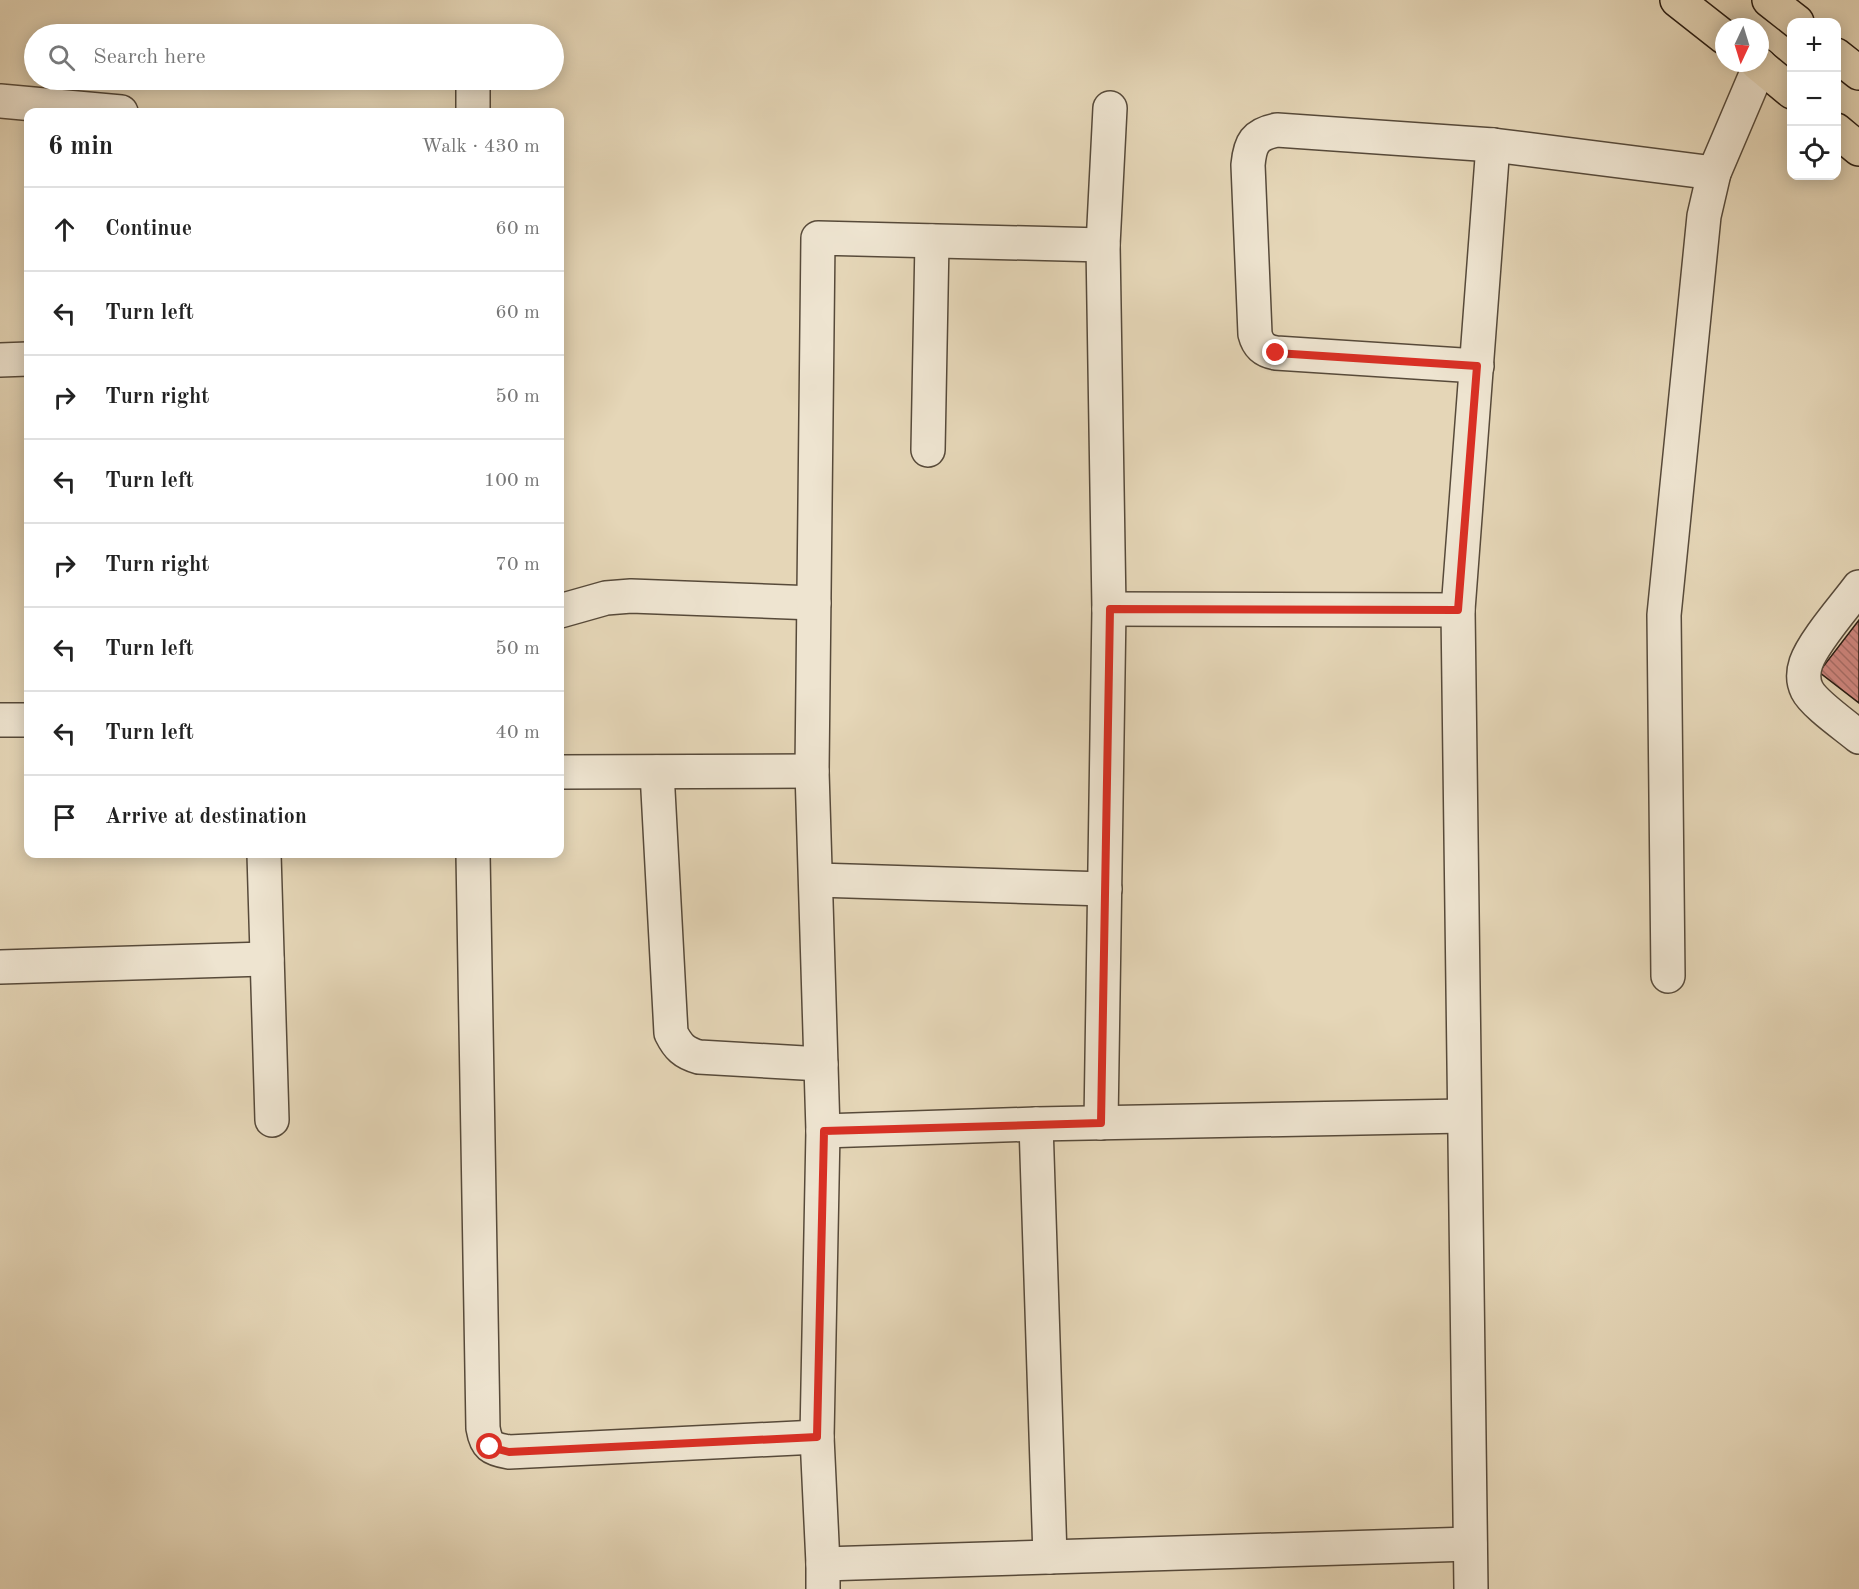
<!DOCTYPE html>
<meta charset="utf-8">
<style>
body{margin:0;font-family:"Old Standard TT",serif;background:#f6f6f6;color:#222}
.controls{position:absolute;right:18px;top:18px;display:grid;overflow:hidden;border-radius:12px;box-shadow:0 3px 15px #0003}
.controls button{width:54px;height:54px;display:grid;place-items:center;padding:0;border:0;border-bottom:2px solid #e0e0e0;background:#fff;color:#222;font:30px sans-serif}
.compass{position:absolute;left:1715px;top:18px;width:54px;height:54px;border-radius:50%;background:#fff;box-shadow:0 3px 15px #0003;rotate:184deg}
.stop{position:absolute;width:18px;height:18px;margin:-14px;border:4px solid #d93025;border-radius:50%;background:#fff}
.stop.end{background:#d93025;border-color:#fff;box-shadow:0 2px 6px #0008}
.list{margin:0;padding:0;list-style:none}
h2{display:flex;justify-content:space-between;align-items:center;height:78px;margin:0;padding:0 24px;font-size:26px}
h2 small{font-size:20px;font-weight:400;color:#767676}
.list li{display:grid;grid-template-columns:39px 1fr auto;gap:18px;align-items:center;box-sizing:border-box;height:84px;padding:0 24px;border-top:2px solid #e0e0e0}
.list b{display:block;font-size:22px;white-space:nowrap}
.list em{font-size:20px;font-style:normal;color:#767676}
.icon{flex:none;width:33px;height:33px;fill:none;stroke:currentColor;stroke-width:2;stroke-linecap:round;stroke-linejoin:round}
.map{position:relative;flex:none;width:1859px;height:1589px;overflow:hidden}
.search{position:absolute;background:#fff;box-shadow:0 3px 15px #0003;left:24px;top:24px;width:540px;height:66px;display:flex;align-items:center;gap:15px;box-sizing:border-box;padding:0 21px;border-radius:33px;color:#767676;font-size:22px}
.panel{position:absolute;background:#fff;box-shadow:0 3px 15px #0003;left:24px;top:108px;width:540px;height:750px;border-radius:12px}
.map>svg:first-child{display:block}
.building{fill:url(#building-back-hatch);stroke:#281b11;stroke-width:1.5}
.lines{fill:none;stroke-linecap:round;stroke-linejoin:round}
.minor-casing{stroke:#574a3a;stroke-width:36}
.highway-casing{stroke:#281b11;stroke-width:36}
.minor{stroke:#eee4d0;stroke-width:33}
.highway{stroke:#e5d6b7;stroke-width:33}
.route{stroke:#d93025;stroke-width:8}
</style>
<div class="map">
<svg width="1859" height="1589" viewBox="0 0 1859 1589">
<defs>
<pattern id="building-back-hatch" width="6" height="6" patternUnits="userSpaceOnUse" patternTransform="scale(1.5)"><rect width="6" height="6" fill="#d0867f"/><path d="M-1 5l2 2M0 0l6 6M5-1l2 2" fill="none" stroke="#a96d67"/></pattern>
</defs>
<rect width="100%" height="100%" fill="#e5d6b7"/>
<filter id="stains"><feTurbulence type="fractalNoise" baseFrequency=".00333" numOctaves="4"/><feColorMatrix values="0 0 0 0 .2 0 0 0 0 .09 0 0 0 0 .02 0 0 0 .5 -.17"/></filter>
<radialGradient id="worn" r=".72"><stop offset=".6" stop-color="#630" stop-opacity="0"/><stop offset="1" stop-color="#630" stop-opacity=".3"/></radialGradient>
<path class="building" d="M1859,620v83l-40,-31z"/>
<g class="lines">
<g class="minor-casing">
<g id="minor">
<path d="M473,80v32"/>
<path d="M0,101l121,11"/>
<path d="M0,360l28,-1"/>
<path d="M1477,366l-201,-13c-12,-2 -18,-7 -21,-19l-7,-169c2,-22 7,-31 29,-35l216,15 221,28"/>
<path d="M928,450l4,-209"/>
<path d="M1859,587c-14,19 -46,55 -53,76 -3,9 -3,19 1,27 7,14 39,36 52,47"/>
<path d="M1109,609l349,1"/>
<path d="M560,611l46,-13 25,-2 183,7"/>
<path d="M0,720h28"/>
<path d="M560,772l252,-1"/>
<path d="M657,772l14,261c7,14 13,20 28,24l122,7"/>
<path d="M264,854l8,266"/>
<path d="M473,854l10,574c3,18 8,21 26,24l308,-15"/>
<path d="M817,880l288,9"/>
<path d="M0,967l267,-8"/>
<path d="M1668,976l-4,-361 40,-399 10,-43 46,-108"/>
<path d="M1101,1123l8,-514 -6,-364 7,-137"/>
<path d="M1036,1124l14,433"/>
<path d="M823,1131l213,-7 428,-8"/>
<path d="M823,1564l647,-20"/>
<path d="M823,1589v-25l-6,-127 6,-306 -11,-360 6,-533 285,7"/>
<path d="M1471,1589l-13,-979 35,-465"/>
</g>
</g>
<g class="highway-casing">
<g id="highway">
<path d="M1677,0l47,37"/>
<path d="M1769,0l28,22"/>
<path d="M1836,55l23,18"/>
<path d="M1757,63l35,29"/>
<path d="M1836,130l23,19"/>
</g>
</g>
<use href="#minor" class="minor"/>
<use href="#highway" class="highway"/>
</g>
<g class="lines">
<path class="route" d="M490,1447l19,5 308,-15 7,-306 277,-8 9,-514 348,1 19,-244 -201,-13"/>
</g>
<rect width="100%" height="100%" filter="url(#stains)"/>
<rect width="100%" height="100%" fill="url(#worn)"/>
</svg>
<div class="controls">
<button>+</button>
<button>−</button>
<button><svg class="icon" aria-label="locate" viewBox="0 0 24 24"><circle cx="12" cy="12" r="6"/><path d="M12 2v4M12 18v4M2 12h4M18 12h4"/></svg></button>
</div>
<svg class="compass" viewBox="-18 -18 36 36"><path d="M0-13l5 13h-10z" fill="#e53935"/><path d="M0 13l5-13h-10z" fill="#767676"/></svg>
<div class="stop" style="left:490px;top:1447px"></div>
<div class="stop end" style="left:1276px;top:353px"></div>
<div class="search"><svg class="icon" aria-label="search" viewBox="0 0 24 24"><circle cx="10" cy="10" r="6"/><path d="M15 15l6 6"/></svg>Search here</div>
<section class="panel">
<h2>6 min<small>Walk · 430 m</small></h2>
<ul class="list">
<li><svg class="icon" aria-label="ahead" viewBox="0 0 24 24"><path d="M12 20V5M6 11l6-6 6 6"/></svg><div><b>Continue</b></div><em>60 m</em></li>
<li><svg class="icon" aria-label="left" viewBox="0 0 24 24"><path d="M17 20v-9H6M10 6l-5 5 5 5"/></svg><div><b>Turn left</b></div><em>60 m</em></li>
<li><svg class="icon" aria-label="right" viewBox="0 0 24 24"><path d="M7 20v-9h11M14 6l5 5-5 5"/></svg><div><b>Turn right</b></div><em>50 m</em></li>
<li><svg class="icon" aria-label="left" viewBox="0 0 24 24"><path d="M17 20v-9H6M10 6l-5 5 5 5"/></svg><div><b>Turn left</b></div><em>100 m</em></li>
<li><svg class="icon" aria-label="right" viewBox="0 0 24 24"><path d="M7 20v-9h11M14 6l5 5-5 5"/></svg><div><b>Turn right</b></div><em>70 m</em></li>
<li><svg class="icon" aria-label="left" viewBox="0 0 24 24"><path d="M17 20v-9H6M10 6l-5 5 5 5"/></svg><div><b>Turn left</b></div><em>50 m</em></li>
<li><svg class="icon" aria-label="left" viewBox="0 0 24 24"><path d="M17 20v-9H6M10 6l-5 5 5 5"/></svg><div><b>Turn left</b></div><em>40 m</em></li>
<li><svg class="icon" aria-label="arrive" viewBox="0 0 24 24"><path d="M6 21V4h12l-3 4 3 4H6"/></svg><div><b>Arrive at destination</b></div></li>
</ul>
</section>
</div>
